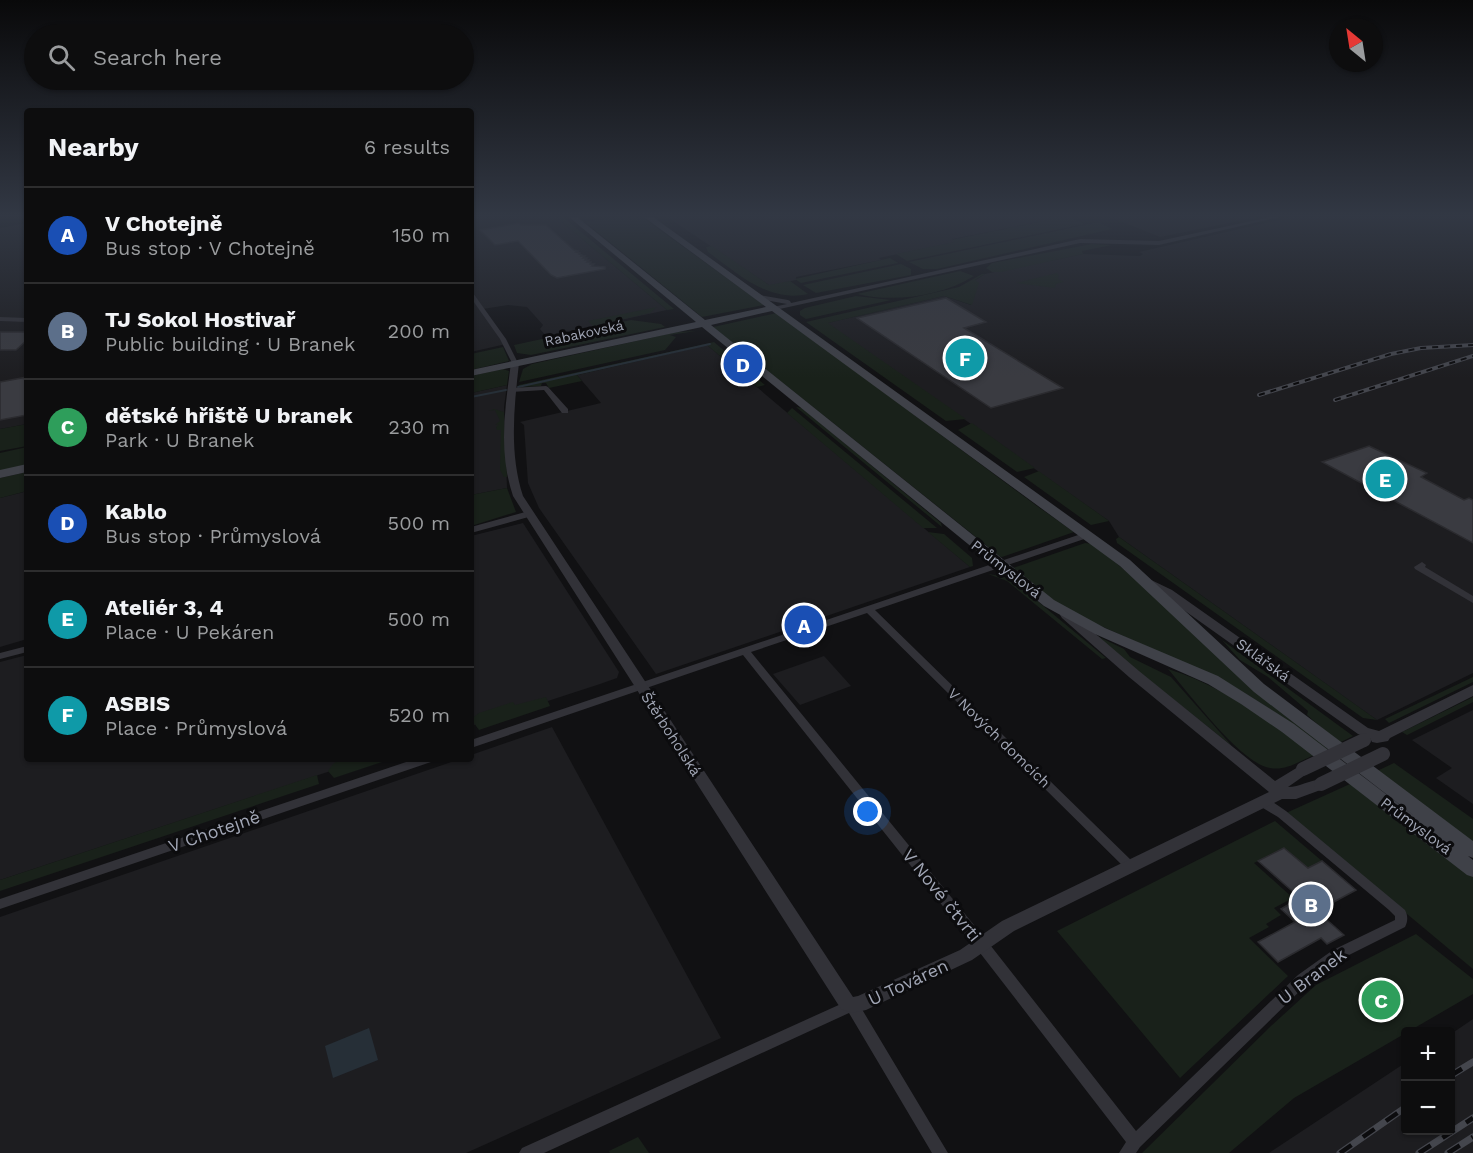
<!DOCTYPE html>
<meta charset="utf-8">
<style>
body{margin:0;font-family:"Work Sans",sans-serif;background:#1b1b1c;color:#f1f3f6}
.controls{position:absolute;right:18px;bottom:18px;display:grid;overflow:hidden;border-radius:6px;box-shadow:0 2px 4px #0004}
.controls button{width:54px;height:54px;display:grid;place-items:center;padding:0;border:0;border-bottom:2px solid #2d2d2e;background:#0d0d0e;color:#f1f3f6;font:30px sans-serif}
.compass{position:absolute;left:1329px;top:18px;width:54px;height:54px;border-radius:50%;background:#0d0d0e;box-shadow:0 2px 4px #0004;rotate:330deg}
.you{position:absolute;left:868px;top:812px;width:21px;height:21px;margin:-15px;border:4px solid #fff;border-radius:50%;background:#1a73e8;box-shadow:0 0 0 9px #1a73e833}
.badge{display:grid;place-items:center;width:39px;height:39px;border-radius:50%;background:#0b8043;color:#fff;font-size:20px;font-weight:700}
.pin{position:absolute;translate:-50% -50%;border:3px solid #fff;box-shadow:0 2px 6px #0006}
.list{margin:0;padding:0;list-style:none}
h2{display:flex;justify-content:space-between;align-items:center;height:78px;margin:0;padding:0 24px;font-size:26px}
h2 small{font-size:20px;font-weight:400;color:#9a9c9e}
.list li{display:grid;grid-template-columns:39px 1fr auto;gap:18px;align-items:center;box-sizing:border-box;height:96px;padding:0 24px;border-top:2px solid #2d2d2e}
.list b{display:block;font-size:22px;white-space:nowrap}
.list p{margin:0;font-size:20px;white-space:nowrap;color:#9a9c9e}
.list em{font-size:20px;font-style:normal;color:#9a9c9e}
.icon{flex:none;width:33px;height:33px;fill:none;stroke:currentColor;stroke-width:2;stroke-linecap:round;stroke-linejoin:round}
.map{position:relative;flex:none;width:1473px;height:1153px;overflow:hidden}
.search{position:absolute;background:#0d0d0e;box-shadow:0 2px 4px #0004;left:24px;top:24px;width:450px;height:66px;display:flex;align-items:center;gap:15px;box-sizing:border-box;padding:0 21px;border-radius:33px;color:#9a9c9e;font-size:22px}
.panel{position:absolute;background:#0d0d0e;box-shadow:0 2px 4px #0004;left:24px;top:108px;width:450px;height:654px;border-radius:6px}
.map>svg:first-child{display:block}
.built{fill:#1d1d20}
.green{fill:#19211a}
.water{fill:#262f37}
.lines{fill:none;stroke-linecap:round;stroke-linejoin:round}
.stream{stroke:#262f37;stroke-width:2}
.building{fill:#3a3b41;stroke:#2b2b2f;stroke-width:1.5}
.minor{fill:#323238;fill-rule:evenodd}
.tertiary{fill:#323238;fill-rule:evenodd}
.secondary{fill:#3f4148;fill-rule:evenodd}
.rail-far1-casing{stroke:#44464d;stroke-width:4}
.rail-casing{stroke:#44464d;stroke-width:7}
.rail-far1{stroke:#0c0c0e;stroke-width:2;stroke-dasharray:6;stroke-linecap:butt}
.rail{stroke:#0c0c0e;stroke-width:4.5;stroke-dasharray:14;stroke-linecap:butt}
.tertiary-bridge{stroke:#323238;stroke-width:14}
.labels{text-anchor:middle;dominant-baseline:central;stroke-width:6;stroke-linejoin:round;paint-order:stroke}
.far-street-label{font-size:14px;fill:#a1a6b5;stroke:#0c0c0e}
.street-label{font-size:15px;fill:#a1a6b5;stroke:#0c0c0e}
.near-street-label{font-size:18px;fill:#a1a6b5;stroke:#0c0c0e}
</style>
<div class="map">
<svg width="1473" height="1153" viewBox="0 0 1473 1153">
<rect width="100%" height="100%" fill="#111113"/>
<g class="built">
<path d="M471,217h85l111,93 -121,26 -6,-7 3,-4 -16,-18 -19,-2 -25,4 23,35 -35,8z"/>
<path d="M667,217h396l-111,22 3,3 -76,16 2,2 -85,17v3l-23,5h-4z"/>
<path d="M1110,217h149l-99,20z"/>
<path d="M1292,217h181v456l-96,47 -258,-183 -10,-16 -282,-198 117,-27 27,9 3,-24 11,-7 98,-20 57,2 3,-2 -4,-2z"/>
<path d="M27,223v201l-27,5v-201z"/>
<path d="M707,345l263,222 -314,107 -117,-166 -11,-25 -4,-58 -4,-3 81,-19 -24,-28z"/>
<path d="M507,385l-3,22 3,81 -36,7v-102z"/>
<path d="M24,492l1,6h2v141l-27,8v-149z"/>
<path d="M523,523l96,149 -2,6 -17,6 -129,42v-190z"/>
<path d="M27,655v104h340l-367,121v-218z"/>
<path d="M824,656l27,30 -51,19 -27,-31z"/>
<path d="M1473,710v94l-37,-26 16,-10 -40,-28z"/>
<path d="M552,727l169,311 -255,115h-466v-236l460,-158h11v-4z"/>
<path d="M1473,1019v134h-204l136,-90 1,67h44l1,-96z"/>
</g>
<g class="green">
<path d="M556,217h7l111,92 -7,1z"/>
<path d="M615,217h27l122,88 -62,12 -117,-95z"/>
<path d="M1063,217h8l13,7 -177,37 -11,-7 58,-12 -3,-2z"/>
<path d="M1099,222l13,7 -175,40h-14l-14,-7z"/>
<path d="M1092,244l20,1 -30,6 1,3 -82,18h-9l-6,-4 6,-5z"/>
<path d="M712,246l57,39 21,-4 18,13c-40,9 -71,-21 -100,-42l-2,-5z"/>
<path d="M890,258l8,5 -97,20 -6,-4z"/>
<path d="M901,264l10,5v6l-95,18 -13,-8z"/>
<path d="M960,271l14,5c-32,20 -80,27 -117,18z"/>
<path d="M1057,273l2,2 -1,4 6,3 -8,2 -1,4 -39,-5z"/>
<path d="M982,274h3l-10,6 4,3 -7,22 -28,-9 -116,27 138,96 -20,2 -140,-99 153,-35z"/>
<path d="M856,296l35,4 -85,19 -6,-4v-4l5,-3z"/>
<path d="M657,307l-7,6 -57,13 -5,-5z"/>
<path d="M777,313l260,193 37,26 -72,25 -7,-1 -9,-11 -273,-218z"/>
<path d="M631,320l30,4 4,3 -134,28 -14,-2 -3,-8z"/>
<path d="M696,331l-26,4 6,2 -11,13 -146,32 4,-13 9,-5 145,-32z"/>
<path d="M714,342l51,43 -8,2 -50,-42 -130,30 5,6 -33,7 -3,-5h-4l-1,3 -23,1 1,-2z"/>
<path d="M503,347l6,14 -38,9v-16z"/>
<path d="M503,369l6,2 -2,14 -36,8v-17z"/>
<path d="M796,407l6,1 139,115 1,4z"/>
<path d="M792,408l145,120h-14l-136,-115z"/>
<path d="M494,409l10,3 3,65h-3l-4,-7 1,-40h-4l-1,-3 3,-3 -4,1 5,-4 -5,-11 -7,1z"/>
<path d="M972,423l63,45 -18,4 -59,-42z"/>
<path d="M27,424v22l-27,5v-22z"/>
<path d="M27,447v18l-27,6v-18z"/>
<path d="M1039,471l1,1 69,49 -18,4 -67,-48z"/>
<path d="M27,472v19l-27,7v-20z"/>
<path d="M507,488l9,24 -45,14v-31z"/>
<path d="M928,532l16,2 28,24 1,8 -3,1z"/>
<path d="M1119,537l223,158 35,25 -14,-2 -246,-175 -1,-4z"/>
<path d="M1085,543l8,1 34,28 201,177 -3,1 -52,-39 -43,-27 -140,-63 -38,-21 -39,-32z"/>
<path d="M988,574l13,2 11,4 94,78 -4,1 -95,-78z"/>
<path d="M1089,632l35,17 6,8 41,20 61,69z"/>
<path d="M1222,640l131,96 -14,7 -32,-28 1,-4 -40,-34 -28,-17z"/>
<path d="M1168,669c55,17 100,51 146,86 -14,6 -28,16 -44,13 -29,-4 -82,-76 -102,-99z"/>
<path d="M1473,677v5l-84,41 -4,-4z"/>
<path d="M546,697l4,9 -71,24 -8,-11 8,-6 34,-11 2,3z"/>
<path d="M1473,697v5l-66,33 -5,-3z"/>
<path d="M341,759h50l-57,19 -6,-7 5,-7z"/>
<path d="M1394,763l79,56v23l-96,-71z"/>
<path d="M317,775l2,9 -319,107v-11z"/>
<path d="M1350,784l123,93v92l-187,-156z"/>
<path d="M1275,821l47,40 -14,7 -24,-20 -30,15 39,35 -19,10 7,7 -15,9 3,3 -20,11 39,38 -108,102 -123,-147z"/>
<path d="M1416,934l57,45v15l-179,104 -65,55h-87l129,-127 45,-41z"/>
<path d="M638,1137l11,16h-39l-1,-2z"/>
</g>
<path class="water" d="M369,1028l9,32 -45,18 -8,-32z"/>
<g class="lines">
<g class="stream">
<path d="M518,387l192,-43"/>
<path d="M471,397l35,-7"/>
</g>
</g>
<g class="building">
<path d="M519,223l2,2h25l28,25 4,1 -2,1 4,1 -1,1 3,1 -1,1h4l-2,2h4l-2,2h4l-2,2h4l-1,2h4l-2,2 13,1v2l-48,9 -6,-3 -33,-34 -23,4 -15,-15z"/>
<path d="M946,298l40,24 -22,6 99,60 -72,20 -134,-90z"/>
<path d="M0,332h27v8l-11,10h-16z"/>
<path d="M27,377v38l-27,5v-38z"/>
<path d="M1369,446l58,27 -6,4 43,23 5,-2 4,2v43l-151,-81z"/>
<path d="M1284,848l24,20 14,-7 34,29 -39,21 27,24 -17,9 -6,-6 -43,24 -20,-20 37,-20 -14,-13 19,-11 -42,-37z"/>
</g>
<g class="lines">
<g class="minor">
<path d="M1270,217h9l-120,28 -79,-2 -305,67 -3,-2 1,-1 14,-3 -28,-5 -3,-2 3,-2 29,5 2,1 1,2 289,-64 79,2z"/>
<path d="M471,292l2,1 33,46 12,24 -1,1 -2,1 -3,-2 -12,-24 -29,-41z"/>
<path d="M0,317l27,1v4l-27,-1z"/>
<path d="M546,386l2,1 20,22v4h-6l-18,-23 -33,2 -4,-2 4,-2z"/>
<path d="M529,511l4,3 -1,2 -61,17v-6z"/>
<path d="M1087,532l4,3 -1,2 -215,73 259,253 2,3 -2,3 -4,2 -4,-2 -259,-256 -116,39 236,289 149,190 162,-156 35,-25 62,-30v-4l-6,-6 -111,-93 -20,-12 -2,-3 2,-3c9,-3 20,7 28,12l119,99c3,6 3,11 0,17l-62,31 -35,25 -168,164 -4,6h-17l7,-11 -149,-193 -234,-294 -272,93v-8z"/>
<path d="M1422,562l4,3 -1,2 48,29v7l-58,-34 -1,-2z"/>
<path d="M27,646v6l-27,7v-6z"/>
<path d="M415,759h17l-1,3 -431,147v-10z"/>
<path d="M852,999l5,2 91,152h-16l-83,-140 -305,140h-25l3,-5z"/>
</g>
<g class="tertiary">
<path d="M515,360l4,3c-5,45 -10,90 4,133l330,501 5,-1 102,-46 42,-29 267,-129 -140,-115 -67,-59 -2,-3 2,-3h8l69,59 136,110 28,-17 5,1 2,4 -2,4 -20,14c13,0 26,-10 38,-7l2,4 -2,4 -30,11h-14l-268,132 -42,29 -106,50 -14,3 -11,-4 -328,-513c-15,-44 -8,-88 -2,-133z"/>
<path d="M1147,578l25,12 196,138 11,3 94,-46v11l-83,42 -2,3 -11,2 -5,-1 -2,-4 -12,-4 -194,-138 -21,-11 -2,-3z"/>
</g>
<g class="secondary">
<path d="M569,217h8l128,103 61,-13 -122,-90h9l477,343 134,124 209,157v17l-5,-2 5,4v17l-6,-2 -185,-143 -41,-28 -33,-20 -113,-50 -51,-28 -342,-279 -231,49v-6l225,-48zM772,311l348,255 134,126 162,125 -122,-93 -76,-48 -113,-48 -51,-28 -343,-275z"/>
<path d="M27,464v8l-27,6v-8z"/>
</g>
<g class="rail-far1-casing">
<g id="rail-far1">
<path d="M1259,395l132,-41 30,-6 52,-3"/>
<path d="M1335,400l138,-44"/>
</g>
</g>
<g class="rail-casing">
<g id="rail">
<path d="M1450,1076l23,-14"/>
<path d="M1340,1153l66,-46"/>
<path d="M1419,1153l54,-35"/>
<path d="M1448,1153l25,-16"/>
</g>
</g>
<use href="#rail-far1" class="rail-far1"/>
<use href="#rail" class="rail"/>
<g class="tertiary-bridge">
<path d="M1303,769l61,-29"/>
<path d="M1321,784l62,-30"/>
</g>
</g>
<linearGradient id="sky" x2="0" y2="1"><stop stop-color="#09090a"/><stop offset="0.57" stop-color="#323844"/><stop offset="1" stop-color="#323844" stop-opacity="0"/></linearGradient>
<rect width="1473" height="378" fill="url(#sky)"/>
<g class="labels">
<g class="far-street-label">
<text transform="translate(584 333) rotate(-12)">Rabakovská</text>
</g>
<g class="street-label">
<text transform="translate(1006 569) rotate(38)">Průmyslová</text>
<text transform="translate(1263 660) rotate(36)">Sklářská</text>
<text transform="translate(671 734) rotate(57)">Štěrboholská</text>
<text transform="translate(999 738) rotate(44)">V Nových domcích</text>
<text transform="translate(1416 826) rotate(37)">Průmyslová</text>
</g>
<g class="near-street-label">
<text transform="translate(214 831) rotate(-19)">V Chotejně</text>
<text transform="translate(942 895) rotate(51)">V Nové čtvrti</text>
<text transform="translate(1312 976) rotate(-37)">U Branek</text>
<text transform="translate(908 982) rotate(-25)">U Továren</text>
</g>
</g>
</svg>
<div class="controls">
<button>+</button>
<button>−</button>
</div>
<svg class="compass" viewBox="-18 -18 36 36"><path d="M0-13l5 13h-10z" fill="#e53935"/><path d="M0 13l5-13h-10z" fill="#9a9c9e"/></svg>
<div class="you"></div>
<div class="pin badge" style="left:804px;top:625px;background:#1a4fb4">A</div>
<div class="pin badge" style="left:1311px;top:904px;background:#5c6f8a">B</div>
<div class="pin badge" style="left:1381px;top:1000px;background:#2e9e5b">C</div>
<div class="pin badge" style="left:743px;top:364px;background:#1a4fb4">D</div>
<div class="pin badge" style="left:1385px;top:479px;background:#0f9aa8">E</div>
<div class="pin badge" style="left:965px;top:358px;background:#0f9aa8">F</div>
<div class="search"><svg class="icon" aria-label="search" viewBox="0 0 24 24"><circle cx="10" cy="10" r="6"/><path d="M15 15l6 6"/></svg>Search here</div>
<section class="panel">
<h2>Nearby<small>6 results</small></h2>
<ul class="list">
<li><span class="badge" style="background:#1a4fb4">A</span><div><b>V Chotejně</b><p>Bus stop · V Chotejně</p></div><em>150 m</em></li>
<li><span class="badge" style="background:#5c6f8a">B</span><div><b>TJ Sokol Hostivař</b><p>Public building · U Branek</p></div><em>200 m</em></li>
<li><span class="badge" style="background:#2e9e5b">C</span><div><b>dětské hřiště U branek</b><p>Park · U Branek</p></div><em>230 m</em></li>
<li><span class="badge" style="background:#1a4fb4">D</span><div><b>Kablo</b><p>Bus stop · Průmyslová</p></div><em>500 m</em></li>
<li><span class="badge" style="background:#0f9aa8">E</span><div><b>Ateliér 3, 4</b><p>Place · U Pekáren</p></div><em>500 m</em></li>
<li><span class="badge" style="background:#0f9aa8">F</span><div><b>ASBIS</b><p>Place · Průmyslová</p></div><em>520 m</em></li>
</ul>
</section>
</div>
